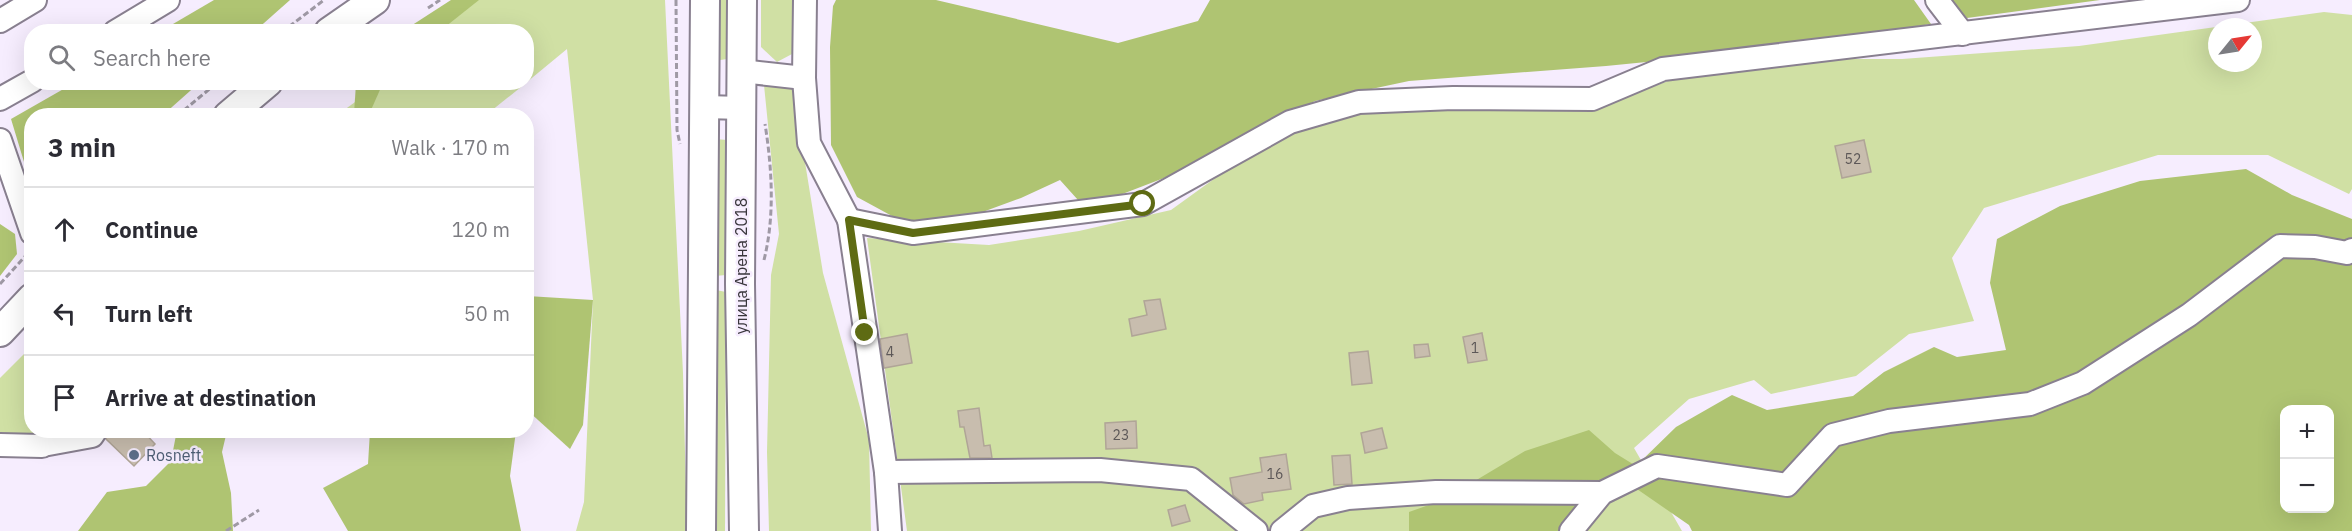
<!DOCTYPE html>
<meta charset="utf-8">
<style>
body{margin:0;font-family:"IBM Plex Sans",sans-serif;background:#f2f2f3;color:#2b2b33}
.controls{position:absolute;right:18px;bottom:18px;display:grid;overflow:hidden;border-radius:12px;box-shadow:0 6px 24px #0002}
.controls button{width:54px;height:54px;display:grid;place-items:center;padding:0;border:0;border-bottom:2px solid #e1e1e2;background:#fff;color:#2b2b33;font:30px sans-serif}
.compass{position:absolute;left:2208px;top:18px;width:54px;height:54px;border-radius:50%;background:#fff;box-shadow:0 6px 24px #0002;rotate:60deg}
.stop{position:absolute;width:18px;height:18px;margin:-14px;border:4px solid #5e6b13;border-radius:50%;background:#fff}
.stop.end{background:#5e6b13;border-color:#fff;box-shadow:0 2px 6px #0008}
.list{margin:0;padding:0;list-style:none}
h2{display:flex;justify-content:space-between;align-items:center;height:78px;margin:0;padding:0 24px;font-size:26px}
h2 small{font-size:20px;font-weight:400;color:#7c7c81}
.list li{display:grid;grid-template-columns:39px 1fr auto;gap:18px;align-items:center;box-sizing:border-box;height:84px;padding:0 24px;border-top:2px solid #e1e1e2}
.list b{display:block;font-size:22px;white-space:nowrap}
.list em{font-size:20px;font-style:normal;color:#7c7c81}
.icon{flex:none;width:33px;height:33px;fill:none;stroke:currentColor;stroke-width:2;stroke-linecap:round;stroke-linejoin:round}
.map{position:relative;flex:none;width:2352px;height:531px;overflow:hidden}
.search{position:absolute;background:#fff;box-shadow:0 6px 24px #0002;left:24px;top:24px;width:510px;height:66px;display:flex;align-items:center;gap:15px;box-sizing:border-box;padding:0 21px;border-radius:24px;color:#7c7c81;font-size:22px}
.panel{position:absolute;background:#fff;box-shadow:0 6px 24px #0002;left:24px;top:108px;width:510px;height:330px;border-radius:24px}
.map>svg:first-child{display:block}
.green{fill:#d0e0a4;fill-rule:evenodd}
.forest{fill:#afc472;fill-rule:evenodd}
.building{fill:#c8bdae;stroke:#b0a597;stroke-width:1.5}
.lines{fill:none;stroke-linecap:round;stroke-linejoin:round}
.minor-casing{stroke:#898090;stroke-width:26}
.major-casing{stroke:#898090;stroke-width:32}
.path{stroke:#9f99a5;stroke-width:3;stroke-dasharray:6 3;stroke-linecap:butt}
.minor{stroke:#fff;stroke-width:22}
.major{stroke:#fff;stroke-width:28}
.route{stroke:#5e6b13;stroke-width:8}
.service-dot{fill:#5c6f8a;stroke:#f6edfe;stroke-width:2}
.labels{text-anchor:middle;dominant-baseline:central;stroke-width:5;stroke-linejoin:round;paint-order:stroke}
.number-label{font-size:14px;fill:#5d5858}
.street-label{font-size:16px;fill:#39363c;stroke:#f6edfe}
.service-label{font-size:16px;fill:#4e5e75;stroke:#f6edfe;text-anchor:start}
</style>
<div class="map">
<svg width="2352" height="531" viewBox="0 0 2352 531">
<rect width="100%" height="100%" fill="#f6edfe"/>
<g class="green">
<path d="M469,0h196l18,373 4,158h-111l8,-29 9,-202 -26,-251 -40,33 -1,-50 -88,-1z"/>
<path d="M712,0h15v59l-13,2z"/>
<path d="M761,0h34l-3,54 -15,8 -16,-15z"/>
<path d="M2324,12l28,3v174l-3,5 -81,-39h-110l-174,53 -32,50 22,63 -65,13 -53,42 -85,18 -17,-14 -65,19 -55,49 48,83h-775l-40,-293 122,7 90,-14 92,-21 108,-78 62,-20 93,-4h163l100,-38 87,-11h118l177,-13zM2217,27h36v36h-36z"/>
<path d="M381,83h145l-40,32 -150,1z"/>
<path d="M764,85l33,1 6,64 20,123 46,167 2,91h-102l-2,-79 4,-177 8,-41z"/>
<path d="M715,139l12,1 -1,135 -11,1z"/>
<path d="M716,290l10,2 -1,239h-13z"/>
<path d="M31,347l1,83 4,1 -6,6 -30,-3v-56z"/>
</g>
<g class="forest">
<path d="M214,0h76l-35,31h-94z"/>
<path d="M451,0h28l-39,31h-37z"/>
<path d="M836,0h100l182,43 80,-22 12,-21h704l17,24 -204,30 -121,12 -197,15 -94,20 -60,30 -65,37 -78,30 -34,2 -18,-20 -39,18 -52,19 -66,5 -46,-25 -26,-52 -1,-98 3,-41z"/>
<path d="M1951,0h149l-133,18z"/>
<path d="M74,83v-1l125,1 -36,32 -131,1 -1,69 -20,-66z"/>
<path d="M356,83h27l-12,27 -17,4z"/>
<path d="M2246,169l46,26 60,24v312h-660l-3,-6 -55,-38h-41l-29,44h-155v-19l34,-12 82,-49 64,-21 26,23 21,13 40,-39 56,-32 35,15 86,-14 31,-24 50,-25 23,10 49,-7 -16,-67 7,-44 63,-33 80,-25zM2284,410h46v98h-46z"/>
<path d="M0,224l15,10 2,20 -17,22z"/>
<path d="M527,296l66,4 -10,125 -13,24 -43,-39z"/>
<path d="M177,430l50,1 -5,21 9,41 2,38h-155l29,-39 39,-6 25,-25z"/>
<path d="M370,431h146l-6,45 11,55h-173l-25,-43 45,-24z"/>
</g>
<g class="building">
<path d="M1864,140l7,32 -29,6 -7,-32z"/>
<path d="M1160,299l6,30 -34,7 -3,-17 18,-4 -3,-14z"/>
<path d="M1482,333l5,27 -19,3 -5,-26z"/>
<path d="M907,334l5,29 -28,5 -4,-29z"/>
<path d="M1428,344l2,12 -15,2 -1,-13z"/>
<path d="M1368,351l4,32 -20,2 -3,-32z"/>
<path d="M979,408l5,38 6,-1 2,13h-22l-6,-31h-4l-2,-16z"/>
<path d="M1136,421l1,27 -31,1 -1,-26z"/>
<path d="M1382,428l5,20 -22,5 -4,-20z"/>
<path d="M109,430h33l13,14 -21,22 -28,-27z"/>
<path d="M1286,454l5,35 -29,4 1,7 -19,4 -11,-9 -3,-17 32,-6 -2,-14z"/>
<path d="M1350,455l2,29 -18,1 -2,-29z"/>
<path d="M1185,505l5,16 -18,5 -4,-16z"/>
</g>
<g class="lines">
<g class="minor-casing">
<g id="minor">
<path d="M805,0l-1,78 5,65 40,77"/>
<path d="M1937,0l26,34"/>
<path d="M0,21l35,-21"/>
<path d="M115,32l53,-32"/>
<path d="M741,71l63,7"/>
<path d="M0,99l32,-18"/>
<path d="M705,107l37,1"/>
<path d="M0,140l32,93"/>
<path d="M0,445l42,1 19,-16"/>
<path d="M43,445l49,-9 4,-6"/>
<path d="M886,472l4,59"/>
<path d="M1256,531l-65,-52 -91,-9 -214,2 -37,-252 64,13 230,-29 147,-82 69,-20 94,-4 139,1 71,-30 575,-69"/>
<path d="M1282,531l31,-25 35,-8 88,-6 166,1"/>
<path d="M1571,531l31,-38 55,-27 130,19 46,-50 56,-14 141,-17 53,-21 106,-68 91,-69 35,1 32,6 5,-3"/>
</g>
</g>
<g class="major-casing">
<g id="major">
<path d="M742,0l-2,284 4,247"/>
<path d="M329,32l46,-32"/>
<path d="M228,116l40,-34"/>
<path d="M0,332l32,-34"/>
<path d="M701,531l4,-531"/>
</g>
</g>
<g class="path">
<path d="M676,0l1,130 3,14"/>
<path d="M428,8l12,-8"/>
<path d="M282,32l42,-32"/>
<path d="M177,116l41,-34"/>
<path d="M764,260c11,-44 8,-92 1,-136"/>
<path d="M0,284l30,-33"/>
<path d="M226,531l33,-21"/>
</g>
<use href="#minor" class="minor"/>
<use href="#major" class="major"/>
</g>
<g class="lines">
<path class="route" d="M865,333l-16,-113 64,13 230,-29"/>
</g>
<circle class="service-dot" cx="134" cy="455" r="6"/>
<g class="labels">
<g class="number-label">
<text x="1853" y="159">52</text>
<text x="1475" y="348">1</text>
<text x="890" y="352">4</text>
<text x="1121" y="435">23</text>
<text x="1275" y="474">16</text>
</g>
<g class="street-label">
<text transform="translate(741 266) rotate(-90)">улица Арена 2018</text>
</g>
<g class="service-label">
<text x="146" y="455">Rosneft</text>
</g>
</g>
</svg>
<div class="controls">
<button>+</button>
<button>−</button>
</div>
<svg class="compass" viewBox="-18 -18 36 36"><path d="M0-13l5 13h-10z" fill="#e53935"/><path d="M0 13l5-13h-10z" fill="#7c7c81"/></svg>
<div class="stop" style="left:1143px;top:204px"></div>
<div class="stop end" style="left:865px;top:333px"></div>
<div class="search"><svg class="icon" aria-label="search" viewBox="0 0 24 24"><circle cx="10" cy="10" r="6"/><path d="M15 15l6 6"/></svg>Search here</div>
<section class="panel">
<h2>3 min<small>Walk · 170 m</small></h2>
<ul class="list">
<li><svg class="icon" aria-label="ahead" viewBox="0 0 24 24"><path d="M12 20V5M6 11l6-6 6 6"/></svg><div><b>Continue</b></div><em>120 m</em></li>
<li><svg class="icon" aria-label="left" viewBox="0 0 24 24"><path d="M17 20v-9H6M10 6l-5 5 5 5"/></svg><div><b>Turn left</b></div><em>50 m</em></li>
<li><svg class="icon" aria-label="arrive" viewBox="0 0 24 24"><path d="M6 21V4h12l-3 4 3 4H6"/></svg><div><b>Arrive at destination</b></div></li>
</ul>
</section>
</div>
